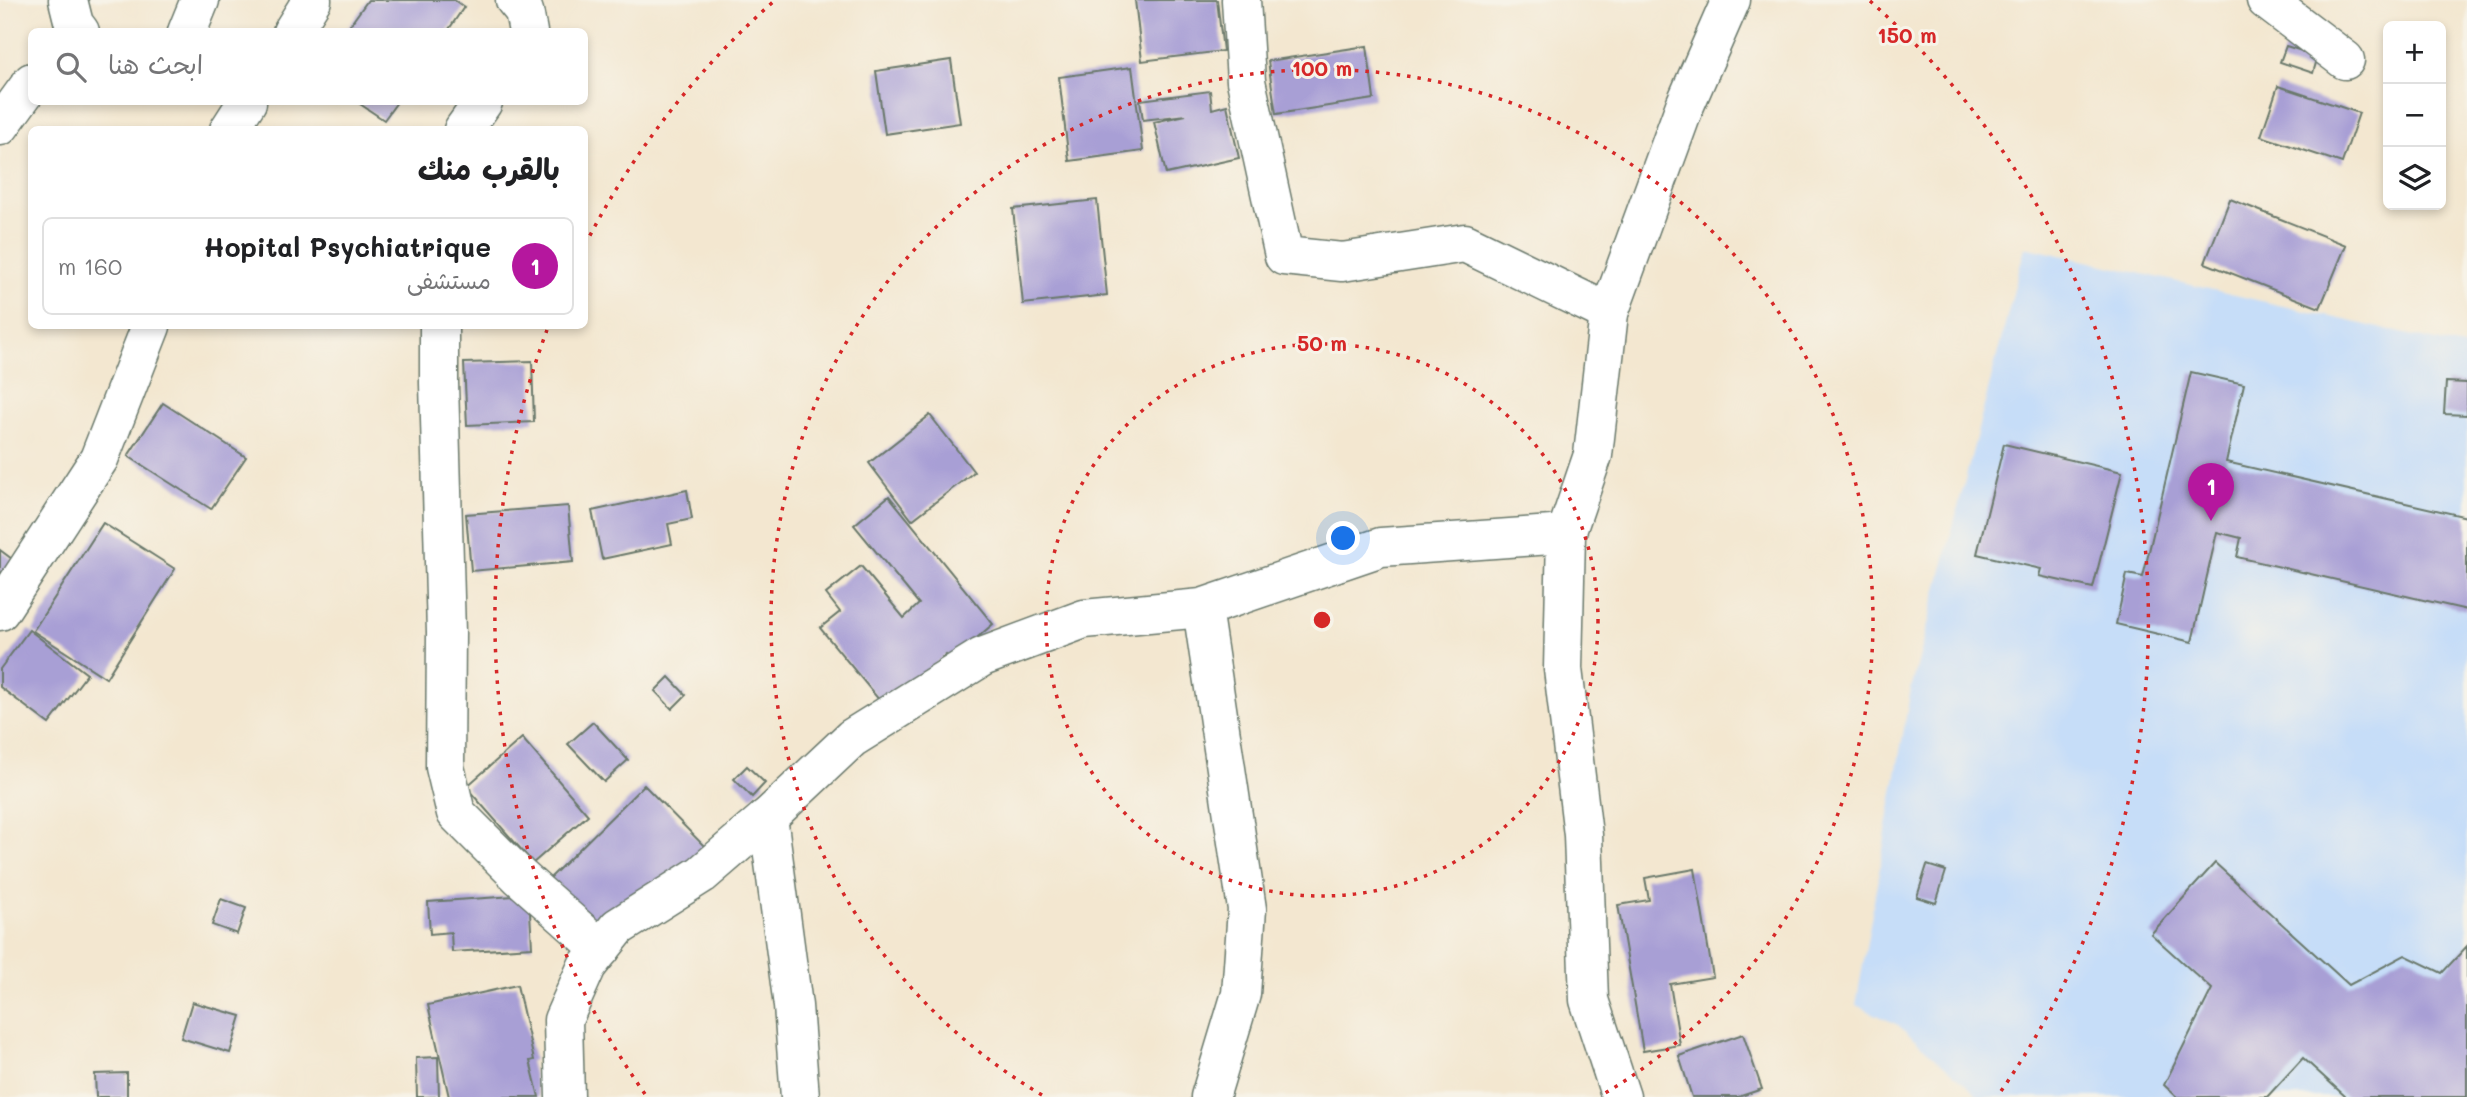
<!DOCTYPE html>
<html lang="ar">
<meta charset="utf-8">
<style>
body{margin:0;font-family:Mali,"Playpen Sans Arabic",sans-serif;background:#f6f6f6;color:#202124;direction:rtl}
.controls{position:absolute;right:21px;top:21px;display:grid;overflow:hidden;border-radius:10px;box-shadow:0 4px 10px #0003}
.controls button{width:63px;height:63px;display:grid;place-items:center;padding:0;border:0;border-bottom:2px solid #e0e0e0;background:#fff;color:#202124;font:35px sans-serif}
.you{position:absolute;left:1344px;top:539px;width:24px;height:24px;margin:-18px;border:5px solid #fff;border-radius:50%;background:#1a73e8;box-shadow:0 0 0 10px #1a73e833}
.badge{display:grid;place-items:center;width:46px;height:46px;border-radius:50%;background:#b5179e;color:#fff;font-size:23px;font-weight:700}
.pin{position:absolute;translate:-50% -58px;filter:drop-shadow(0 2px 4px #0008)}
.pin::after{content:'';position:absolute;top:37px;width:24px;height:21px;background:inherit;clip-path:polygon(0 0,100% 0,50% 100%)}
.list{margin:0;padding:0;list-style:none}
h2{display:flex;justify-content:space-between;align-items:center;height:91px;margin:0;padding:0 28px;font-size:30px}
h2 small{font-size:23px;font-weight:400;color:#757577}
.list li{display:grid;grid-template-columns:46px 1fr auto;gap:21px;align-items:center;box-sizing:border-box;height:98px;margin:0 14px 14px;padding:0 14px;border:2px solid #e0e0e0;border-radius:10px}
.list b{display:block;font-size:26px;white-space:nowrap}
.list p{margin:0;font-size:23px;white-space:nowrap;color:#757577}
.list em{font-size:23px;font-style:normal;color:#757577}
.icon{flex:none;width:38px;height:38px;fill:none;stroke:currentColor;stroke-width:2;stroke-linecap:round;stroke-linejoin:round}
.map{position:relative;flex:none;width:2467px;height:1097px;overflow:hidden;direction:ltr}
.search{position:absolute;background:#fff;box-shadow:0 4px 10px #0003;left:28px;top:28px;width:560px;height:77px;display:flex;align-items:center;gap:18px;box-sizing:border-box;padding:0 24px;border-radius:10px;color:#757577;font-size:26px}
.panel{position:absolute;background:#fff;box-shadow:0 4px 10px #0003;left:28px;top:126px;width:560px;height:203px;border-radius:10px;direction:rtl}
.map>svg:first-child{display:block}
.built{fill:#c6ddf8}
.building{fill:#a89fd5}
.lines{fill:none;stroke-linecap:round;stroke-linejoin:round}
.street-casing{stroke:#69786b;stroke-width:41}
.street{stroke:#fff;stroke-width:38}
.ring{fill:none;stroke:#d62828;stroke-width:3.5;stroke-dasharray:3.5 7}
.centre{fill:#d62828;stroke:#f7f3e8;stroke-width:3.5}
.ring-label{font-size:21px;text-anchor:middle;font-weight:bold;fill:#d62828;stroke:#f7f3e8;stroke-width:6;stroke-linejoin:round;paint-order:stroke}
</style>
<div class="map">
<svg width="2467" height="1097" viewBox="0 0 2467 1097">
<rect width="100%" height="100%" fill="#f7f3e8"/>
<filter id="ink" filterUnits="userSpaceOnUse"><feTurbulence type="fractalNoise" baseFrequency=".0143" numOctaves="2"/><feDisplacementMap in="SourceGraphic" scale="14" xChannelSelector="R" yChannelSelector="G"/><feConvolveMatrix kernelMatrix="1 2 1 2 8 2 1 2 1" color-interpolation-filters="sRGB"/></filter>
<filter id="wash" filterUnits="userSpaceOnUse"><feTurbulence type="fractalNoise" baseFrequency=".00686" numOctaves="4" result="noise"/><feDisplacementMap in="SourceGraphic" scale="28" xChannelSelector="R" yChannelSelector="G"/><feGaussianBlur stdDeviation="1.57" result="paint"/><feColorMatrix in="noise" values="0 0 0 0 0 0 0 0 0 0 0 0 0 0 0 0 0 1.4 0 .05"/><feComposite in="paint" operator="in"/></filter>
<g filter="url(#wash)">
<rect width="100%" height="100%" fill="#f3e7d0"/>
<path class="built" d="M2025,247l442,101v749h-487l-82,-72 -42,-20 54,-311z"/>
<g id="blocks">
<g class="building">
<path d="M368,0h86l10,7 -17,25h-102z"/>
<path d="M1135,0h82l6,51 -81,10z"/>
<path d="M1367,46l7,53 -98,15 -8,-53z"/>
<path d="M2286,46l32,10 -5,17 -33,-11z"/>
<path d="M951,60l9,63 -75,11 -9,-63z"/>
<path d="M1132,67l11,84 -74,10 -10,-84z"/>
<path d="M2278,86l81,27 -17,50 -81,-27z"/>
<path d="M1210,91l2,18 15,-4 12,53 -73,16 -12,-52 32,-7 -43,5 -3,-20z"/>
<path d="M357,102h40l-13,18z"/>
<path d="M2230,199l116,46 -26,63 -115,-45z"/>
<path d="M1097,200l10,95 -84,9 -10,-95z"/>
<path d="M532,361l2,61 -67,3 -3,-62z"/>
<path d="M2191,372l53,12 -18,78 241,55v93l-230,-53 4,-19 -24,-6 -25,110 -76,-18 11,-50 16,3z"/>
<path d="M2446,382l21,1v32l-23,-1z"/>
<path d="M163,403l83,54 -35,52 -83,-53z"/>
<path d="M930,415l44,57 -62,48 -43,-57z"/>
<path d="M2004,444l118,28 -29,116 -54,-12 2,-7 -64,-15z"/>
<path d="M687,490l5,29 -24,5 4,20 -70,15 -10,-48z"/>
<path d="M889,496l104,128 -28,24 -1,29 -18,-22 -11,9 -33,64 -82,-100 20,-16 -14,-18 35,-28 43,52 15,-14 -65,-79z"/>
<path d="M568,506l5,56 -102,9 -5,-57z"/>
<path d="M103,523l72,46 -69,109 -73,-47z"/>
<path d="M0,550l20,15 -20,26z"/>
<path d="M29,630l58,44 -38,50 -49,-37v-18z"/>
<path d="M669,677l17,18 -14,14 -17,-18z"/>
<path d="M593,722l35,38 -24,22 -36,-38z"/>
<path d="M522,738l66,77 -55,48 -67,-76z"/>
<path d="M747,766l18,17 -13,14 -18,-18z"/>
<path d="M644,785l68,69 -109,78 -53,-54z"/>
<path d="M2215,863l134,122 56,-30 37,18 25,-27v151h-121l-43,-39 -36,39h-90l-13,-12 48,-96 -61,-55z"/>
<path d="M1927,865l19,6 -10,32 -19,-6z"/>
<path d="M1695,869l18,108 -43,7 10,61 -37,6 -25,-146 31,-5 -4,-22z"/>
<path d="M529,895l3,52 -80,5 -1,-20 -21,2 -2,-32z"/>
<path d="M221,899l25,9 -9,26 -25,-9z"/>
<path d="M517,985l17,75 -4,1 9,36h-90l-21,-92z"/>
<path d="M192,1002l49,14 -11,37 -49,-15z"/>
<path d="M1743,1034l19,55 -24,8h-46l-13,-41z"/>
<path d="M438,1057l1,40h-22l-1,-39z"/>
<path d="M127,1073v24h-31l-1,-23z"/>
</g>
</g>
</g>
<g filter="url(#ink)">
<use href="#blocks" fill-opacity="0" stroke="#69786b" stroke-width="2"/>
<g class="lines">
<g class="street-casing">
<g id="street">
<path d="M68,0l6,24 6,8"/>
<path d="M515,0l9,11 4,21"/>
<path d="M1241,0l5,81 38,175 58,6 123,-19 144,70"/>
<path d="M2266,0l79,60"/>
<path d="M187,32l13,-32"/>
<path d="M292,32l20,-32"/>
<path d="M0,126l32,-44"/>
<path d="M229,130l18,-28"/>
<path d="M463,130l20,-28"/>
<path d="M439,326v57l7,250 -1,134 11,46 64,64 81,72"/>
<path d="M1202,608l45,301 -6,85 -31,103"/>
<path d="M0,611l99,-152 52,-133"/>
<path d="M768,817l25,189 7,91"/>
<path d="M565,1097l-2,-77 24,-54 31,-39 84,-53 66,-57 84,-79 130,-81 102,-38 118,-11 179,-61 185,-13"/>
<path d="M1621,1097l-32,-97 -6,-165 -20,-166 3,-135 27,-79 16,-142 76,-208 46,-105"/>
</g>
</g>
<use href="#street" class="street"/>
</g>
</g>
<g class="ring">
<circle cx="1322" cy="620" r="276"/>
<path d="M1042 1095A551 551 0 1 1 1602 1095"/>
<path d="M645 1094A827 827 0 0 1 547 330M585 245A827 827 0 0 1 774 1M1870 1A827 827 0 0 1 1999 1094"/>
</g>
<circle cx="1322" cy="620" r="10" class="centre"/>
<g class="ring-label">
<text x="1907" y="43">150 m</text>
<text x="1322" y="76">100 m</text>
<text x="1322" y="351">50 m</text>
</g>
</svg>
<div class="controls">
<button>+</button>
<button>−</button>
<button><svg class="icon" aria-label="layers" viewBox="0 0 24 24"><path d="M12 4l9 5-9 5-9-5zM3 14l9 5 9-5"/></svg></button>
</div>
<div class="you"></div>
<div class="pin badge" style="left:2211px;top:521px">1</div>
<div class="search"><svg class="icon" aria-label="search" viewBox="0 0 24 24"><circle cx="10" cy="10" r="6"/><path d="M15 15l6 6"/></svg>ابحث هنا</div>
<section class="panel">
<h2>بالقرب منك<small></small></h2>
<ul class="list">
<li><span class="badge">1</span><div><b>Hopital Psychiatrique</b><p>مستشفى</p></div><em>160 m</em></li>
</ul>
</section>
</div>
